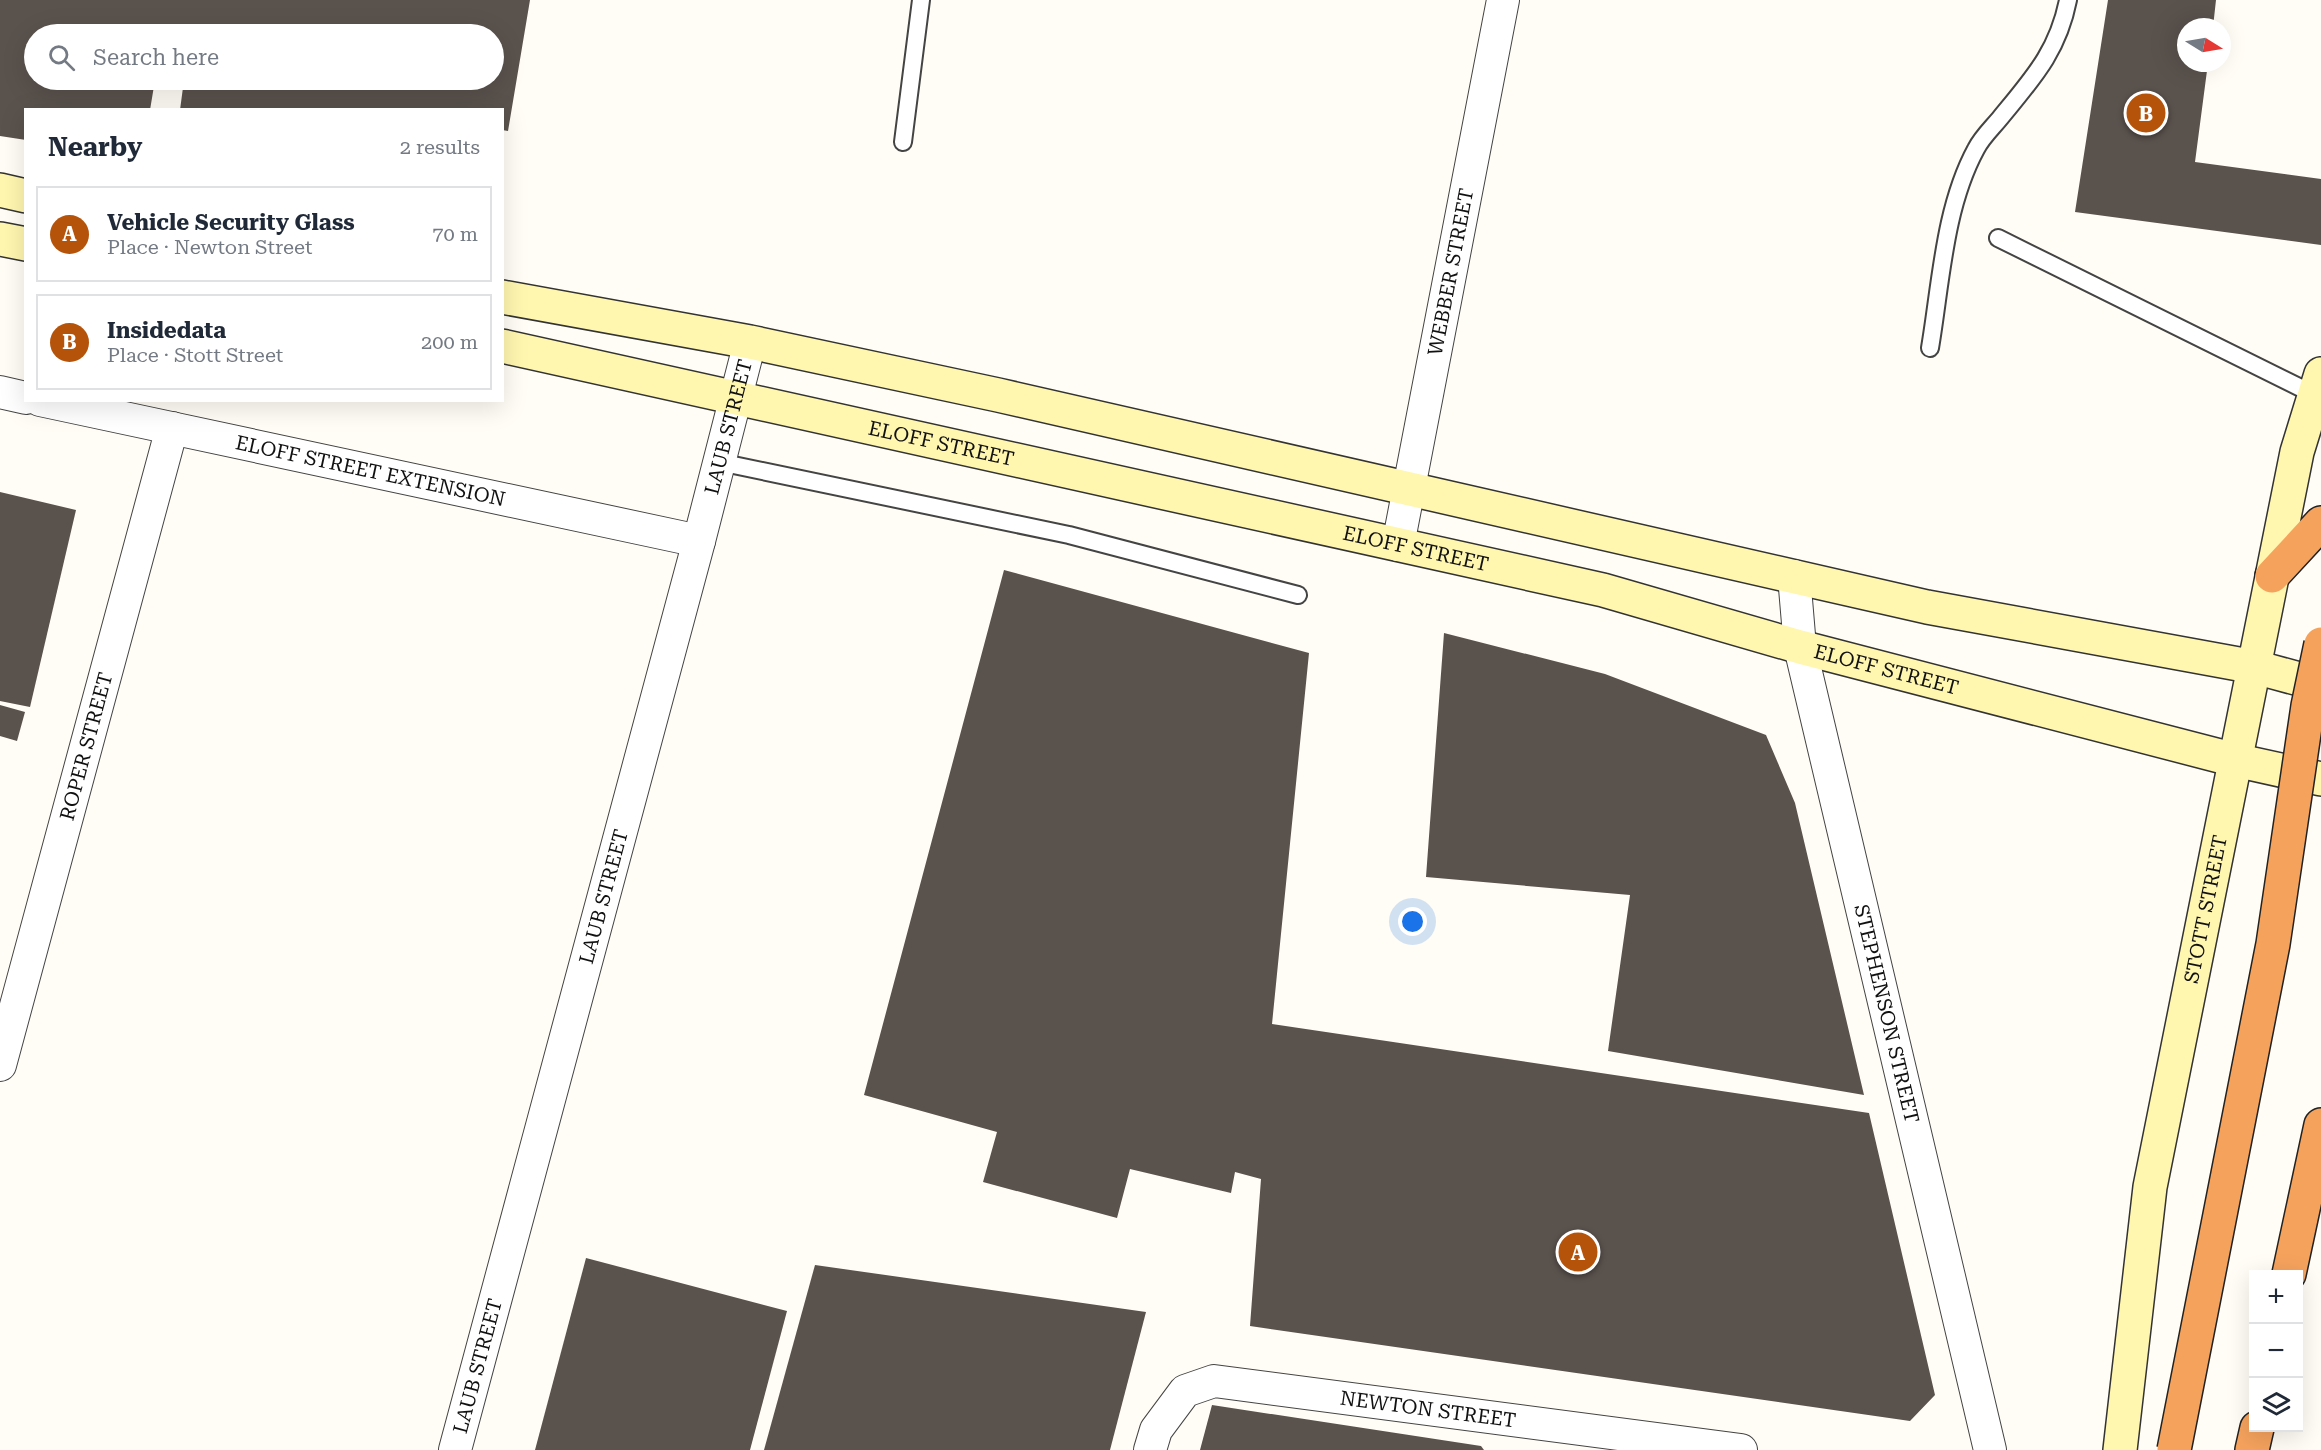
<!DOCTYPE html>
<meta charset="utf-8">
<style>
body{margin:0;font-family:"Roboto Serif",serif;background:#f6f6f7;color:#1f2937}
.controls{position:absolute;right:18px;bottom:18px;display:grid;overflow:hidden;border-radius:0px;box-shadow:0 6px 24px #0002}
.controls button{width:54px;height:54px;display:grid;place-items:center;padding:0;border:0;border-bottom:2px solid #e0e1e3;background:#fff;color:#1f2937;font:30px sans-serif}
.compass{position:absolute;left:2177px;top:18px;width:54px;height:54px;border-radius:50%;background:#fff;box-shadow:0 6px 24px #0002;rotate:101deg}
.you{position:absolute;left:1413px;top:922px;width:21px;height:21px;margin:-15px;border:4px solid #fff;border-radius:50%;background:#1a73e8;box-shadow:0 0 0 9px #1a73e833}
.badge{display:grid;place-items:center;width:39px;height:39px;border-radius:50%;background:#b45309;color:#fff;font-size:20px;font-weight:700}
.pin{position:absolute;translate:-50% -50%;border:3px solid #fff;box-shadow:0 2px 6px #0006}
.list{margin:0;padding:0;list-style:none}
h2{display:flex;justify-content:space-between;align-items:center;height:78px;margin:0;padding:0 24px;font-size:26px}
h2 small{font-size:20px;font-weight:400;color:#747a83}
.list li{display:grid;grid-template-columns:39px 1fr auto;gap:18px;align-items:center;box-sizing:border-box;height:96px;margin:0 12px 12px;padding:0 12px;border:2px solid #e0e1e3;border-radius:0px}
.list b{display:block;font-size:22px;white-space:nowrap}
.list p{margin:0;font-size:20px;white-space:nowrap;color:#747a83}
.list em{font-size:20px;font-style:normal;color:#747a83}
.icon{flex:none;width:33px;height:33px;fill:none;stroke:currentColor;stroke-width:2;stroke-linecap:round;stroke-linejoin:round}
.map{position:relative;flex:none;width:2321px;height:1450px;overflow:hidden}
.search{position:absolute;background:#fff;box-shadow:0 6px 24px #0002;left:24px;top:24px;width:480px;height:66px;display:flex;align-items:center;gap:15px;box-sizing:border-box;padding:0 21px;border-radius:33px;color:#747a83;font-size:22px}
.panel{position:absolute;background:#fff;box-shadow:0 6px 24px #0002;left:24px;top:108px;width:480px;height:294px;border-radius:0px}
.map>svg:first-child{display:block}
.building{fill:#5a524d}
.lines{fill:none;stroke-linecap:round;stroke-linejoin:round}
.lane-casing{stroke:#444;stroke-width:20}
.street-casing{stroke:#444;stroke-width:34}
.secondary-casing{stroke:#333;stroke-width:36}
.highway-casing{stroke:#222;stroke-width:36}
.lane{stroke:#fff;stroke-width:16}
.street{stroke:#fff;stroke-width:32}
.secondary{stroke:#fff6b0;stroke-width:33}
.highway{stroke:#f5a25d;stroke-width:33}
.highway-bridge-casing{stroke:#222;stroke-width:36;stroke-linecap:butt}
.highway-bridge{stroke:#f5a25d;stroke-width:33}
.labels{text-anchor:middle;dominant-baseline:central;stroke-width:6;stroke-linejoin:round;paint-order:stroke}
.street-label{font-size:20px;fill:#111;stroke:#fff}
</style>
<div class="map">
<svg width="2321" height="1450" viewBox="0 0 2321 1450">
<rect width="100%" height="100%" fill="#fffdf5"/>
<g class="building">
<path d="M0,0h530l-22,131 -6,-1v-20h-322l4,-30h310v-46h-460v46h121l-5,30h-124v30l-26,-4z"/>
<path d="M2108,0h108l-3,27h-27v36h22l-13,99 126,17v66l-246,-33z"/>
<path d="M0,492l76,18 -46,197 -30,-6z"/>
<path d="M1004,570l305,83 -37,371 597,89 66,282 -25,26 -660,-95 11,-147 -26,-7 -4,21 -101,-24 -13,49 -134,-36 14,-50 -133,-37z"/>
<path d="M1444,633l161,41 161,61 29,68 69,292 -256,-44 22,-156 -204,-18z"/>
<path d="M0,705l25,7 -8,29 -17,-5z"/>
<path d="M586,1258l201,53 -37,139h-215z"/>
<path d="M815,1265l331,47 -36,138h-346z"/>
<path d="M1212,1405l269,41 3,4h-284z"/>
</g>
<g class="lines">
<g class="lane-casing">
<g id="lane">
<path d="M903,142l18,-142"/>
<path d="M1998,238l317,157"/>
<path d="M1930,348c11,-65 14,-140 46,-199 6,-12 17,-22 25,-32 32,-39 57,-66 67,-117"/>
<path d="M719,462l350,73 229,60"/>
</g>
</g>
<g class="street-casing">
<g id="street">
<path d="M0,392l26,6"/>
<path id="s1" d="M40,400l659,141"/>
<path id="s2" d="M1398,545l105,-545"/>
<path id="s3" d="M1794,576l6,71 190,803"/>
<path id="s4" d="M0,1065l172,-637"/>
<path id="s5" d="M455,1450l244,-909 51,-199"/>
<path id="s6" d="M1150,1450l6,-20 29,-39 29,-10 527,69"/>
</g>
</g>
<g class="secondary-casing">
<g id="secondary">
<path d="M0,190l26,6"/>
<path d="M0,239l26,5"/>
<path d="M502,297l248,45 248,53 929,212 328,60 66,18"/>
<path id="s7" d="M502,346l1101,244 197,57 435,113 86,19"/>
<path id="s8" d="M2120,1450l30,-263 147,-735 24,-78"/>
</g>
</g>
<g class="highway-casing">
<g id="highway">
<path d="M2272,576l49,-53"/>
<path d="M2289,1274l32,-149"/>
<path d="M2252,1450l5,-22"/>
</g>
</g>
<use href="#lane" class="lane"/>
<use href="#street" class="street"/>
<use href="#secondary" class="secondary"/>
<use href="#highway" class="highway"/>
<g class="highway-bridge-casing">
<path id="highway-bridge" d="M2174,1450l99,-506 35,-238 13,-62"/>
</g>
<use href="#highway-bridge" class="highway-bridge"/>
</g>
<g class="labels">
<g class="street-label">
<text stroke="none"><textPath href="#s2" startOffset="278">WEBBER STREET</textPath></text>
<text stroke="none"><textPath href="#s5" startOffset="1059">LAUB STREET</textPath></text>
<text stroke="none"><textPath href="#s7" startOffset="450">ELOFF STREET</textPath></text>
<text stroke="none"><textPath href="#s1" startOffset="338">ELOFF STREET EXTENSION</textPath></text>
<text stroke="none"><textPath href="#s7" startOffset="936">ELOFF STREET</textPath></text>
<text stroke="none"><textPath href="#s7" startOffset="1422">ELOFF STREET</textPath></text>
<text stroke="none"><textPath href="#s4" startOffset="330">ROPER STREET</textPath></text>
<text stroke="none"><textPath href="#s5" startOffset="573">LAUB STREET</textPath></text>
<text stroke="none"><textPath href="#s8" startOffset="548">STOTT STREET</textPath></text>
<text stroke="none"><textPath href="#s3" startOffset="448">STEPHENSON STREET</textPath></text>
<text stroke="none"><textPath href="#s5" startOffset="87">LAUB STREET</textPath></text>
<text stroke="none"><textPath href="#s6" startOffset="316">NEWTON STREET</textPath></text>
</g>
</g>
</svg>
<div class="controls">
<button>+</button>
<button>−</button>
<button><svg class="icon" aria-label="layers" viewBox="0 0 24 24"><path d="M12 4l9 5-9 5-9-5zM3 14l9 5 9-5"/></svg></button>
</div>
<svg class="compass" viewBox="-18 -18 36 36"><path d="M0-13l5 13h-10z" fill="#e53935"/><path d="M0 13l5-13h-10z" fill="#747a83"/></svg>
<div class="you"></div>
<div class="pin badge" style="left:1578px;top:1252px">A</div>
<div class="pin badge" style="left:2146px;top:113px">B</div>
<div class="search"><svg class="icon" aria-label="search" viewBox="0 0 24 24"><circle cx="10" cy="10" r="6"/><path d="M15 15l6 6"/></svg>Search here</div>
<section class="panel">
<h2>Nearby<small>2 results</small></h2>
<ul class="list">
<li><span class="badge">A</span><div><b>Vehicle Security Glass</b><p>Place · Newton Street</p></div><em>70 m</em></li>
<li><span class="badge">B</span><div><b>Insidedata</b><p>Place · Stott Street</p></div><em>200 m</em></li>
</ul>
</section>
</div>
